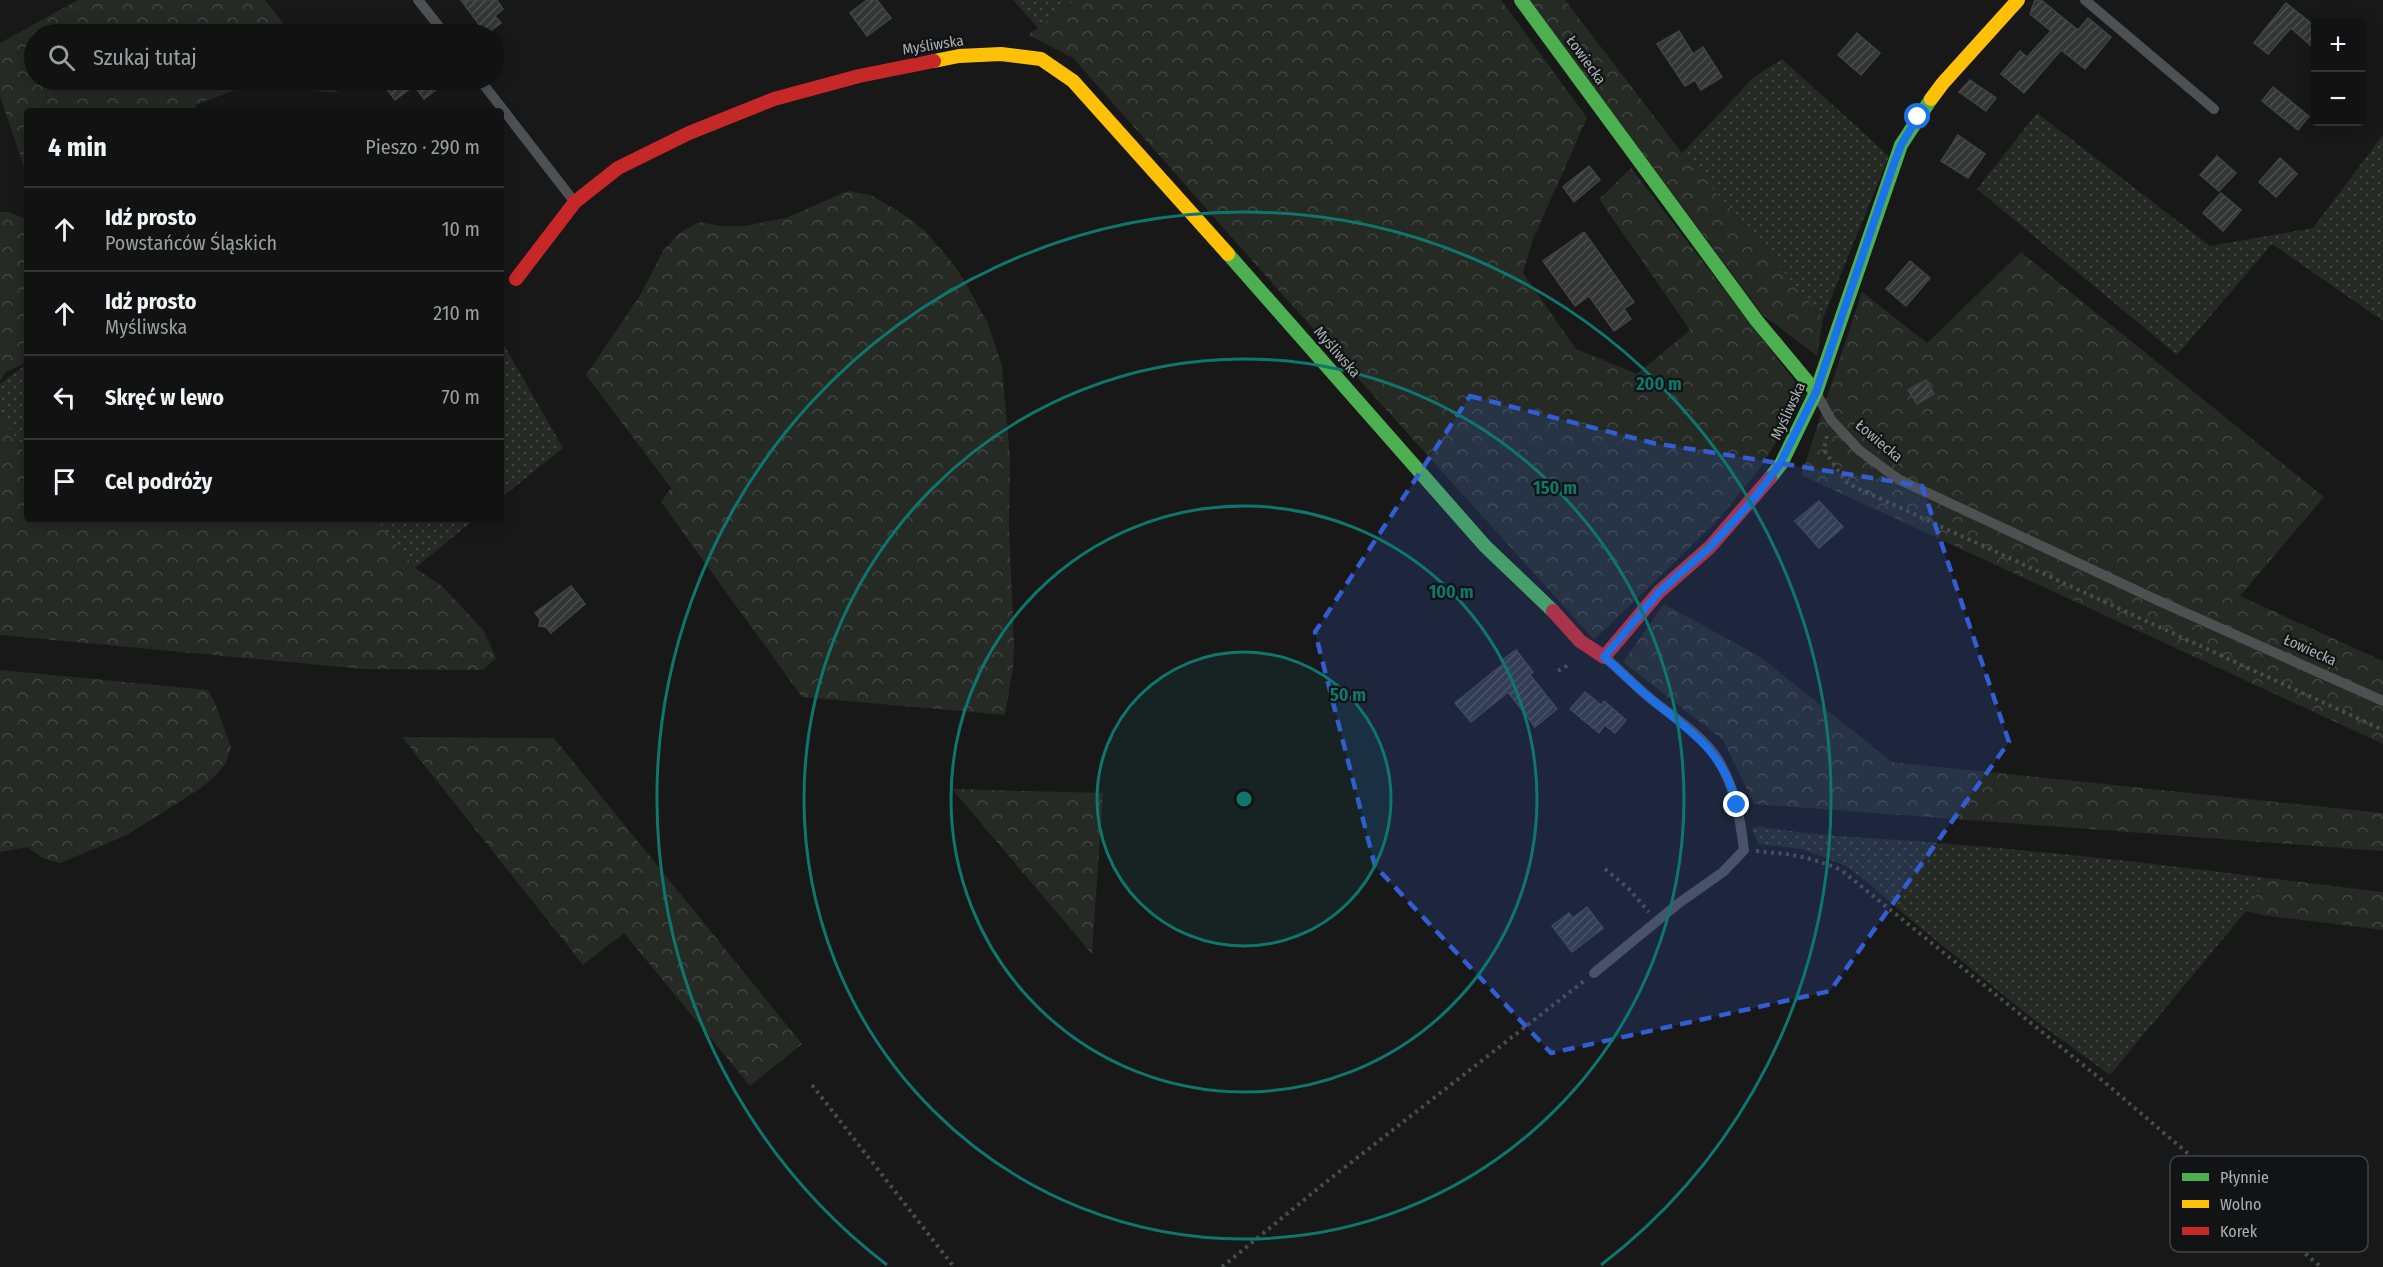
<!DOCTYPE html>
<html lang="pl">
<meta charset="utf-8">
<style>
body{margin:0;font-family:"Fira Sans Condensed",sans-serif;background:#1b1b1b;color:#f1f3f6}
.controls{position:absolute;right:18px;top:18px;display:grid;overflow:hidden;border-radius:6px;box-shadow:0 3px 15px #0003}
.controls button{width:54px;height:54px;display:grid;place-items:center;padding:0;border:0;border-bottom:2px solid #313232;background:#121212;color:#f1f3f6;font:30px sans-serif}
.stop{position:absolute;width:18px;height:18px;margin:-14px;border:4px solid #1a73e8;border-radius:50%;background:#fff}
.stop.end{background:#1a73e8;border-color:#fff;box-shadow:0 2px 6px #0008}
.list{margin:0;padding:0;list-style:none}
h2{display:flex;justify-content:space-between;align-items:center;height:78px;margin:0;padding:0 24px;font-size:26px}
h2 small{font-size:20px;font-weight:400;color:#9c9e9f}
.list li{display:grid;grid-template-columns:39px 1fr auto;gap:18px;align-items:center;box-sizing:border-box;height:84px;padding:0 24px;border-top:2px solid #313232}
.list b{display:block;font-size:22px;white-space:nowrap}
.list p{margin:0;font-size:20px;white-space:nowrap;color:#9c9e9f}
.list em{font-size:20px;font-style:normal;color:#9c9e9f}
.icon{flex:none;width:33px;height:33px;fill:none;stroke:currentColor;stroke-width:2;stroke-linecap:round;stroke-linejoin:round}
.map{position:relative;flex:none;width:2383px;height:1267px;overflow:hidden}
.search{position:absolute;background:#121212;box-shadow:0 3px 15px #0003;left:24px;top:24px;width:480px;height:66px;display:flex;align-items:center;gap:15px;box-sizing:border-box;padding:0 21px;border-radius:33px;color:#9c9e9f;font-size:22px}
.panel{position:absolute;background:#121212;box-shadow:0 3px 15px #0003;left:24px;top:108px;width:480px;height:414px;border-radius:6px}
.map>svg:first-child{display:block}
.green{fill:url(#green-dots)}
.forest{fill:url(#forest-crowns)}
.building{fill:url(#building-hatch);stroke:#414344;stroke-width:1.5}
.lines{fill:none;stroke-linecap:round;stroke-linejoin:round}
.path{stroke:#4a4c4d;stroke-width:4;stroke-dasharray:3 4.5;stroke-linecap:butt}
.lane{stroke:#4e5051;stroke-width:10}
.fast{stroke:#4caf50;stroke-width:14}
.slow{stroke:#ffc107;stroke-width:14}
.jam{stroke:#c62828;stroke-width:14}
.route{stroke:#1a73e8;stroke-width:8}
.marked{fill:#325dd3;fill-opacity:0.2;stroke:#325dd3;stroke-width:4.5;stroke-dasharray:12 8;stroke-linejoin:round}
.ring{fill:none;stroke:#0f766e;stroke-width:3}
.labels{text-anchor:middle;dominant-baseline:central;stroke-width:4.5;stroke-linejoin:round;paint-order:stroke}
.street-label{font-size:15px;fill:#abb2b7;stroke:#121314}
.key{fill:#121314;stroke:#404345;stroke-width:1.5}
.key-label{font-size:16px;fill:#abb2b7}
.centre{fill:#0f766e;stroke:#121314;stroke-width:3}
.ring-label{font-size:18px;text-anchor:middle;font-weight:bold;fill:#0f766e;stroke:#121314;stroke-width:4.5;stroke-linejoin:round;paint-order:stroke}
</style>
<div class="map">
<svg width="2383" height="1267" viewBox="0 0 2383 1267">
<defs>
<pattern id="green-dots" width="8" height="8" patternUnits="userSpaceOnUse" patternTransform="scale(1.5)"><rect width="8" height="8" fill="#252a24"/><path d="M2 2h.1M6 6h.1" fill="none" stroke="#424642" stroke-width="1.8" stroke-linecap="round"/></pattern>
<pattern id="forest-crowns" width="20" height="18" patternUnits="userSpaceOnUse" patternTransform="scale(1.5)"><rect width="20" height="18" fill="#252a24"/><path d="M2 6a3 3 0 1 1 6 0M12 15a3 3 0 1 1 6 0" fill="none" stroke="#424642"/></pattern>
<pattern id="building-hatch" width="6" height="6" patternUnits="userSpaceOnUse" patternTransform="scale(1.5)"><rect width="6" height="6" fill="#343535"/><path d="M-1 1l2-2M0 6l6-6M5 7l2-2" fill="none" stroke="#4f5050"/></pattern>
</defs>
<rect width="100%" height="100%" fill="#181818"/>
<g class="green">
<path d="M1013,0h62l-37,28z"/>
<path d="M1782,59l107,97 -66,162 -141,-165 72,-76z"/>
<path d="M2037,113l173,133 103,-18 70,-93v186l-111,-77 -95,111 -200,-166z"/>
<path d="M501,340l62,108 -62,50z"/>
<path d="M27,364v93l-27,-42v-31z"/>
<path d="M376,519h99l-60,49z"/>
<path d="M1758,826c59,11 121,12 181,17 110,9 219,20 328,35l-21,33 -136,164 -77,-56 -127,-103 -41,-36 -21,-15 -42,-16 -44,-5 -6,-16z"/>
</g>
<g class="forest">
<path d="M78,0h187l27,34h-258v46h293l11,13 -85,-9 -56,20 -2,7h-168v65l-27,-80v-53z"/>
<path d="M1075,0h426l86,118 -54,121 -10,34 53,76 61,25 53,-44 -91,-131 32,-31 174,227 -44,72 -44,54 -123,119 -321,-356 -200,-226 -45,-23z"/>
<path d="M1529,0h36l117,153 141,165 -6,38 -55,-42z"/>
<path d="M848,191l23,4 38,23 17,14 29,34 12,19 21,39 14,42 8,91 -1,71 5,117 -1,22 -8,48 -203,-18 -141,-195 10,-14 -85,-113 55,-81 22,-43 16,-18 20,-11 23,4h22l42,-8z"/>
<path d="M0,212h8l19,7v143l-21,10 -6,9z"/>
<path d="M2021,252l303,245 -84,99 143,65v83l-582,-269 61,-183 65,51z"/>
<path d="M0,415l27,42v62h349l39,49 27,18 42,45 12,27 -13,12 -120,-1 -363,-34z"/>
<path d="M1664,604l95,52 133,106 491,51v38l-629,-47 -31,-64 -100,-78z"/>
<path d="M0,670l208,20 7,13 16,44 -5,16 -11,13 -14,12 -74,47 -67,28 -18,-5 -14,-11 -28,5z"/>
<path d="M402,737l152,1 248,306 -52,42 -126,-153 -41,32z"/>
<path d="M952,789l151,4 -11,161z"/>
<path d="M2267,878l116,14v38l-121,-15 -16,-4z"/>
</g>
<g class="building">
<path d="M461,0h36l6,9 -8,7 6,7 -15,11z"/>
<path d="M867,0h10l14,18 -24,18 -17,-23z"/>
<path d="M2035,0h6l37,30 10,-12 23,19 -26,32 -24,-19 -37,43 -23,-19 19,-23 7,6 24,-26 -21,-17z"/>
<path d="M2286,3l30,24v23l-25,-22 -23,26 -14,-11z"/>
<path d="M1679,31l14,23 10,-7 19,30 -21,13 -6,-10 -10,6 -28,-42z"/>
<path d="M1857,33l23,20 -19,22 -23,-20z"/>
<path d="M380,80h69l-25,19 -10,-13 -19,14z"/>
<path d="M1970,80l26,18 -10,13 -27,-19z"/>
<path d="M2273,87l36,29 -11,14 -36,-29z"/>
<path d="M1958,135l27,19 -17,24 -27,-17z"/>
<path d="M2217,156l19,17 -17,18 -19,-16z"/>
<path d="M2280,158l17,16 -21,23 -17,-15z"/>
<path d="M1589,166l11,14 -26,22 -11,-15z"/>
<path d="M2221,193l20,17 -18,21 -20,-18z"/>
<path d="M1584,232l50,70 -10,7 7,10 -17,12 -25,-35 -14,10 -32,-45z"/>
<path d="M1910,261l20,17 -24,28 -20,-17z"/>
<path d="M1926,380l8,14 -17,10 -9,-14z"/>
<path d="M1819,501l24,26 -24,21 -24,-27z"/>
<path d="M571,586l14,18 -34,29 -5,-6 -7,-1 1,-7 -5,-6z"/>
<path d="M1516,650l17,22 -3,3 27,34 -22,18 -27,-35 -37,30 -16,-19 48,-39 -2,-3z"/>
<path d="M1585,692l16,13 3,-4 22,19 -11,13 -10,-8 -6,8 -29,-24z"/>
<path d="M1587,907l16,21 -31,24 -20,-26 17,-13 4,5z"/>
</g>
<g class="lines">
<g class="path">
<path d="M1827,436l-3,14 22,32 9,5 528,243"/>
<path d="M1558,671l12,-7"/>
<path d="M1756,851c34,3 53,5 85,19l262,211 218,186"/>
<path d="M1605,869l23,19 21,24"/>
<path d="M812,1085l142,182"/>
<path d="M1222,1267l104,-85 258,-201"/>
</g>
<g class="lane">
<path d="M418,0l27,34"/>
<path d="M2085,0l129,109"/>
<path d="M480,80l93,120"/>
<path d="M1819,398l12,22 28,30 39,29 261,122 224,100"/>
<path d="M1594,973l85,-70 44,-31 21,-22c-4,-33 -9,-63 -27,-92 -16,-24 -44,-41 -66,-59 -15,-12 -29,-27 -44,-40"/>
</g>
<g class="fast">
<path d="M1521,0l236,321 59,71"/>
<path d="M1228,254l257,292 68,65"/>
<path d="M1770,478l11,-14 35,-72 85,-247 30,-46"/>
</g>
<g class="slow">
<path d="M934,61l25,-5 42,-2 40,5 32,22 155,173"/>
<path d="M1931,99l12,-16 75,-83"/>
</g>
<g class="jam">
<path d="M516,279l59,-77 43,-34 71,-35 85,-34 85,-23 75,-15"/>
<path d="M1553,611l27,30 24,16 55,-65 51,-45 60,-69"/>
</g>
</g>
<g class="lines">
<path class="route" d="M1737,805c-14,-57 -51,-76 -92,-111 -14,-12 -27,-25 -41,-37l55,-65 51,-45 42,-46 28,-37 36,-72 77,-226 8,-21 17,-28"/>
</g>
<path class="marked" d="M1470,396l183,47 269,43 87,256 -179,249 -279,62 -176,-187 -60,-234z"/>
<circle cx="1244" cy="799" r="147" fill="#0f766e" fill-opacity=".12"/>
<g class="ring">
<circle cx="1244" cy="799" r="147"/>
<circle cx="1244" cy="799" r="293"/>
<circle cx="1244" cy="799" r="440"/>
<path d="M887 1265A587 587 0 1 1 1601 1265"/>
</g>
<g class="labels">
<g class="street-label">
<text transform="translate(933 45) rotate(-9)">Myśliwska</text>
<text transform="translate(1586 60) rotate(54)">Łowiecka</text>
<text transform="translate(1337 352) rotate(49)">Myśliwska</text>
<text transform="translate(1788 411) rotate(-65)">Myśliwska</text>
<text transform="translate(1879 441) rotate(40)">Łowiecka</text>
<text transform="translate(2310 650) rotate(24)">Łowiecka</text>
</g>
</g>
<rect x="2170" y="1156" width="198" height="96" rx="9" class="key"/>
<rect x="2182" y="1173" width="27" height="8" fill="#4caf50"/>
<rect x="2182" y="1200" width="27" height="8" fill="#ffc107"/>
<rect x="2182" y="1227" width="27" height="8" fill="#c62828"/>
<g class="key-label">
<text x="2220" y="1183">Płynnie</text>
<text x="2220" y="1210">Wolno</text>
<text x="2220" y="1237">Korek</text>
</g>
<circle cx="1244" cy="799" r="9" class="centre"/>
<g class="ring-label">
<text x="1659" y="390">200 m</text>
<text x="1555" y="494">150 m</text>
<text x="1451" y="598">100 m</text>
<text x="1348" y="701">50 m</text>
</g>
</svg>
<div class="controls">
<button>+</button>
<button>−</button>
</div>
<div class="stop" style="left:1918px;top:117px"></div>
<div class="stop end" style="left:1737px;top:805px"></div>
<div class="search"><svg class="icon" aria-label="search" viewBox="0 0 24 24"><circle cx="10" cy="10" r="6"/><path d="M15 15l6 6"/></svg>Szukaj tutaj</div>
<section class="panel">
<h2>4 min<small>Pieszo · 290 m</small></h2>
<ul class="list">
<li><svg class="icon" aria-label="ahead" viewBox="0 0 24 24"><path d="M12 20V5M6 11l6-6 6 6"/></svg><div><b>Idź prosto</b><p>Powstańców Śląskich</p></div><em>10 m</em></li>
<li><svg class="icon" aria-label="ahead" viewBox="0 0 24 24"><path d="M12 20V5M6 11l6-6 6 6"/></svg><div><b>Idź prosto</b><p>Myśliwska</p></div><em>210 m</em></li>
<li><svg class="icon" aria-label="left" viewBox="0 0 24 24"><path d="M17 20v-9H6M10 6l-5 5 5 5"/></svg><div><b>Skręć w lewo</b></div><em>70 m</em></li>
<li><svg class="icon" aria-label="arrive" viewBox="0 0 24 24"><path d="M6 21V4h12l-3 4 3 4H6"/></svg><div><b>Cel podróży</b></div></li>
</ul>
</section>
</div>
